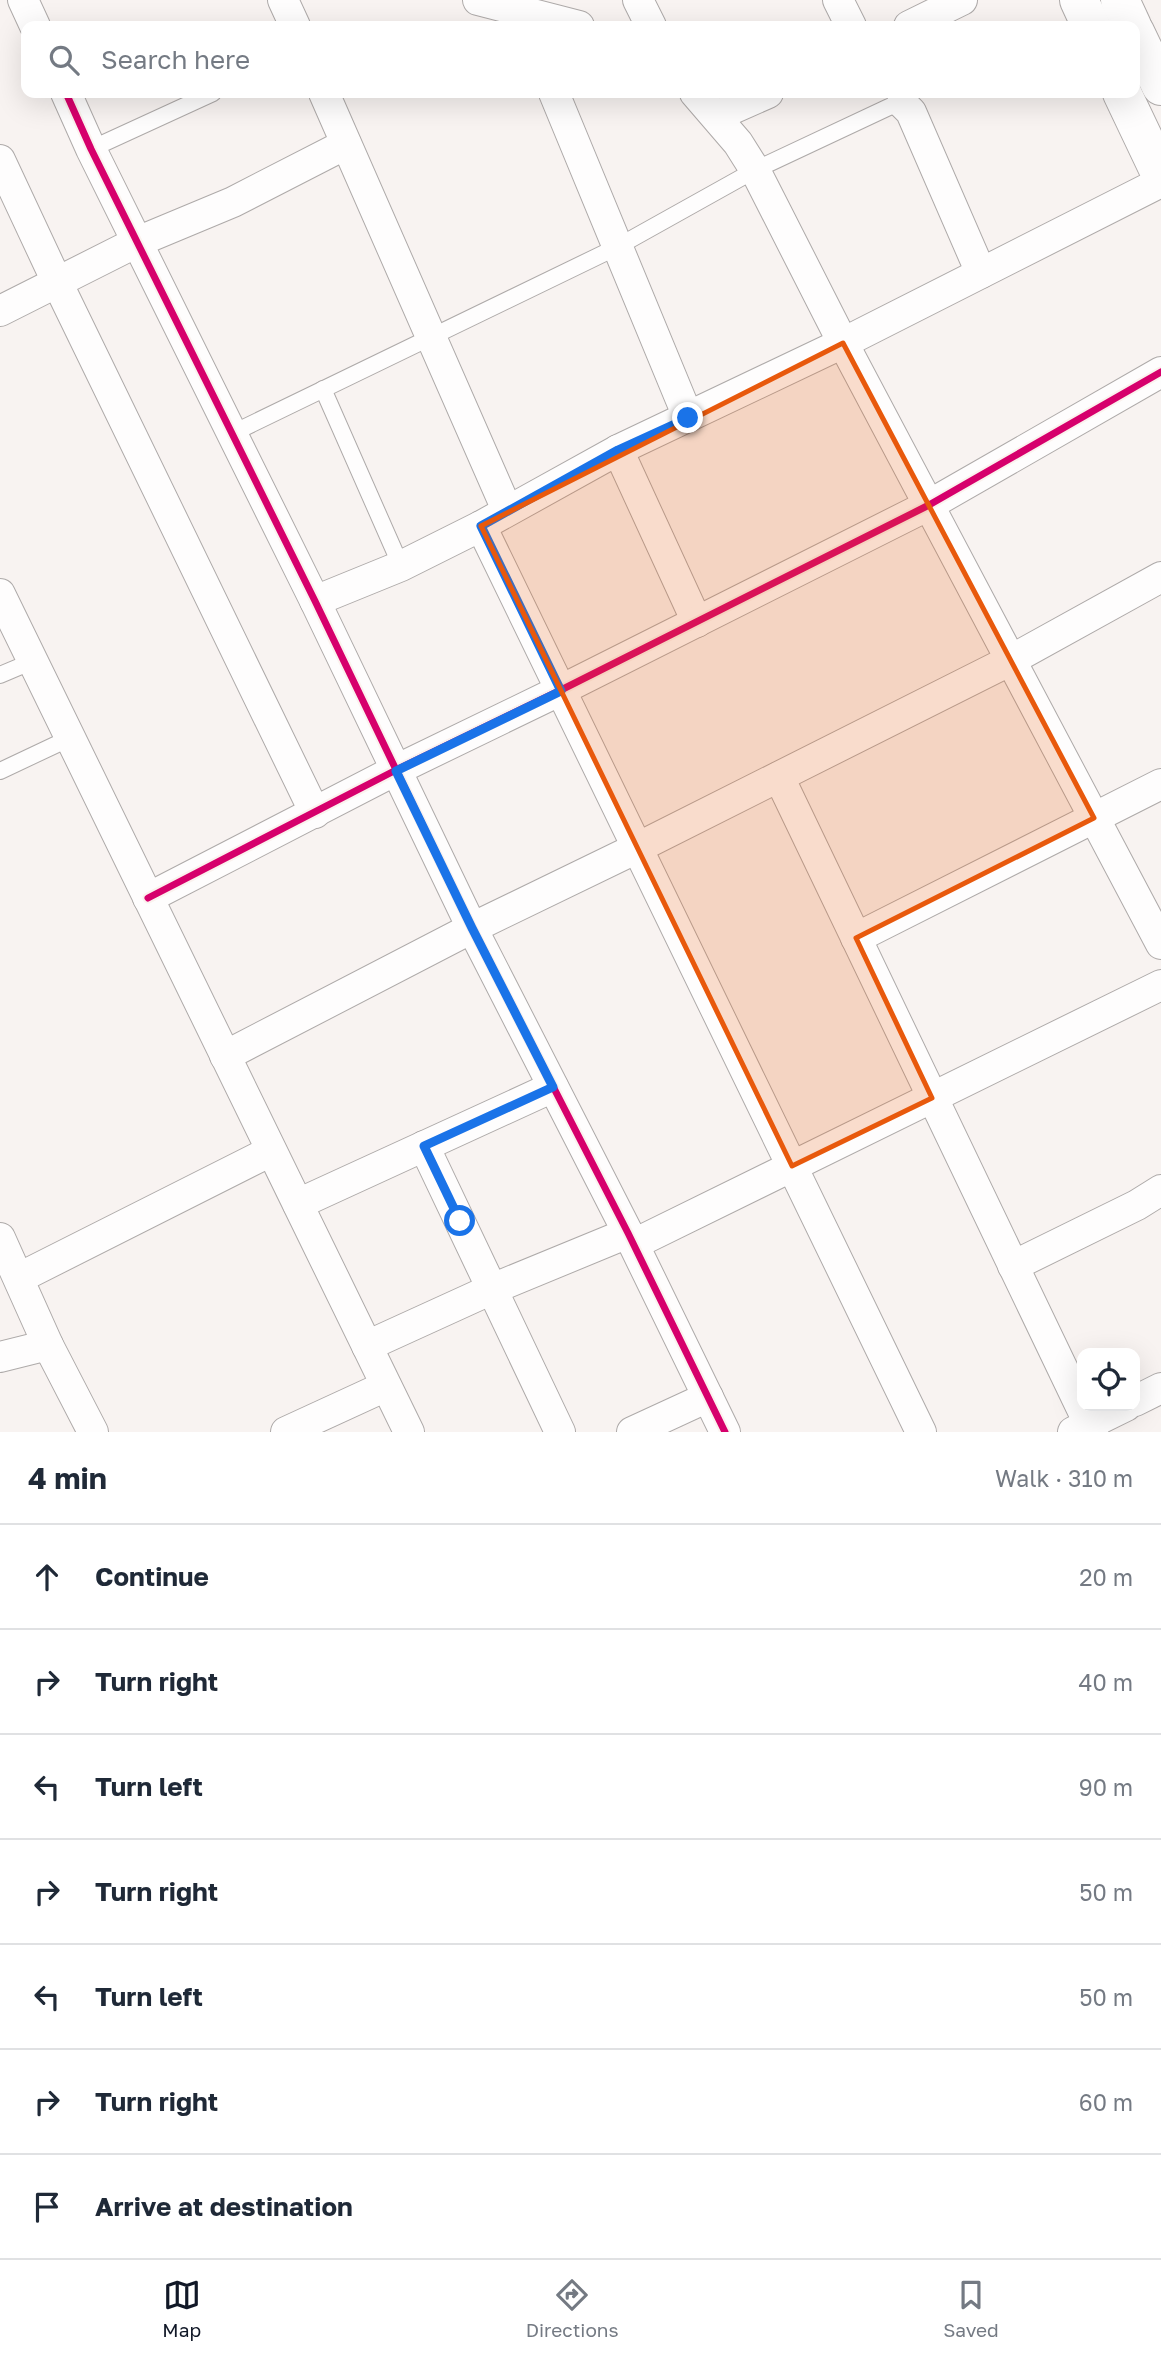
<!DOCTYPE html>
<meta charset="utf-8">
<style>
body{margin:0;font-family:"Golos Text",sans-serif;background:#f6f6f7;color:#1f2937}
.controls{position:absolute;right:21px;bottom:21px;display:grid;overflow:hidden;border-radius:14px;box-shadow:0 7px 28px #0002}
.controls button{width:63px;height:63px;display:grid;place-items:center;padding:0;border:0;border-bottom:2px solid #e0e1e3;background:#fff;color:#1f2937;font:35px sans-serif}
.stop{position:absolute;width:21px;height:21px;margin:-16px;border:5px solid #1a73e8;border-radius:50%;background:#fff}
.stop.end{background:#1a73e8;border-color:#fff;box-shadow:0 2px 7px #0008}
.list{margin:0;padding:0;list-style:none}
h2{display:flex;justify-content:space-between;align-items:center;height:91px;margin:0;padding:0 28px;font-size:30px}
h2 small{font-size:23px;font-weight:400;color:#747a83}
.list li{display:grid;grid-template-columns:46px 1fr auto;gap:21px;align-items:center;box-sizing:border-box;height:105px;padding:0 28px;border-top:2px solid #e0e1e3}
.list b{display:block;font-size:26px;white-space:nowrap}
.list em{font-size:23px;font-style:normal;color:#747a83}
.icon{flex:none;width:38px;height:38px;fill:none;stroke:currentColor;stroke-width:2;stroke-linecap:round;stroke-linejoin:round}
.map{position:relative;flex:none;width:1161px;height:1432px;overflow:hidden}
.search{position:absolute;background:#fff;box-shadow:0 7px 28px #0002;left:21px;right:21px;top:21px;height:77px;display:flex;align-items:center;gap:18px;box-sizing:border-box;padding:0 24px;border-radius:14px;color:#747a83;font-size:26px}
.sheet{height:826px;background:#fff}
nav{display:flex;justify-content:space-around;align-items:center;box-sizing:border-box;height:98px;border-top:2px solid #e0e1e3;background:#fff;font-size:19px;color:#747a83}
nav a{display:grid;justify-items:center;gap:4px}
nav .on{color:#111827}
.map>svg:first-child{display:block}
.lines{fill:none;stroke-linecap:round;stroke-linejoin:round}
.lane-casing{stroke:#aeaaa9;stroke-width:18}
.street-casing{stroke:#aeaaa9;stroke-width:32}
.secondary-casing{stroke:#aeaaa9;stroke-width:40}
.lane{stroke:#fefdfd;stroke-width:16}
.street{stroke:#fefdfd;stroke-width:30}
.secondary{stroke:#fefdfd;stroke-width:38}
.cycleway-casing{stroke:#fbf2ee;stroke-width:11}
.cycleway{stroke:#d6006c;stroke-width:7}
.route{stroke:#1a73e8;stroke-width:9}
.marked{fill:#e8590c;fill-opacity:0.2;stroke:#e8590c;stroke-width:5;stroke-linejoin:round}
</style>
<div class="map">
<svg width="1161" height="1432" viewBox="0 0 1161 1432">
<rect width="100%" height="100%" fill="#f8f3f1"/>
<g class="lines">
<g class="lane-casing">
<g id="lane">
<path d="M91,149l122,-56"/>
<path d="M323,389l78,177"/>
<path d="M231,434l386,-187 138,-77 134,-63 13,-4"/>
<path d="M0,675l33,-14"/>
<path d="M0,771l70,-33"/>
</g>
</g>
<g class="street-casing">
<g id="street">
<path d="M23,0l12,26"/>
<path d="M283,0l12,26"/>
<path d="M478,0l101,26"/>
<path d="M638,0l13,26"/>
<path d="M838,0l13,26"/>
<path d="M909,26l53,-26"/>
<path d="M66,93l25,56 224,452 157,327 156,305 97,199"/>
<path d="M324,93l183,417"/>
<path d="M554,93l134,324"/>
<path d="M695,93l43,50 17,27 88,173 318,601"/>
<path d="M902,103l9,9 70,161"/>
<path d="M716,116l52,-23"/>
<path d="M0,160l57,122 258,531"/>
<path d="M0,311l137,-69 96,-40 113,-58"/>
<path d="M618,450l79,172"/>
<path d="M481,526l440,906"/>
<path d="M0,594l409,838"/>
<path d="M315,601l86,-35 80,-40 137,-76 225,-107 318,-161"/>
<path d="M779,777l314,655"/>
<path d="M148,898l248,-128 165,-80 368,-185 232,-133"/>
<path d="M856,938l305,-154"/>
<path d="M225,1056l247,-128 165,-80 374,-188 150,-83"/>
<path d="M424,1146l136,286"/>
<path d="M298,1204l255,-117"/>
<path d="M0,1238l48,107 45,87"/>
<path d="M634,1244l527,-259"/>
<path d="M1013,1266l124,-61 24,-15"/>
<path d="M19,1278l252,-127"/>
<path d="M367,1346l125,-57 136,-56"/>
<path d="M0,1357l48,-12"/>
<path d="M1135,1401l26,-13"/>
<path d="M286,1432l100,-46"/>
<path d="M632,1432l76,-35"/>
<path d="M1073,1432l53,-26"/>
</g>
</g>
<g class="secondary-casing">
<g id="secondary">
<path d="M1079,0l12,26"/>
<path d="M1120,0l12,26"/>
<path d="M1135,32l26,54"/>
<path d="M1122,93l39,82"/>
</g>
</g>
<use href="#lane" class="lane"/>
<use href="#street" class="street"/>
<use href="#secondary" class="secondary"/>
<g class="cycleway-casing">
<g id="cycleway">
<path d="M66,93l25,56 224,452 157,327 156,305 97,199"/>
<path d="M148,898l248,-128 165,-80 368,-185 232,-133"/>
</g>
</g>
<use href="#cycleway" class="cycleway"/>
</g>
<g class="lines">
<path class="route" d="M460,1221l-36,-75 129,-59 -81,-159 -76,-157 165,-80 -80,-165 137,-76 70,-32"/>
</g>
<path class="marked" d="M843,343l251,475 -238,120 76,160 -140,68 -311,-640z"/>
</svg>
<div class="controls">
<button><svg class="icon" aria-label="locate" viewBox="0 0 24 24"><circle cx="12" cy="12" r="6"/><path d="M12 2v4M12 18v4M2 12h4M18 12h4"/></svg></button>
</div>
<div class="stop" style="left:460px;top:1221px"></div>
<div class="stop end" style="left:688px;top:418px"></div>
<div class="search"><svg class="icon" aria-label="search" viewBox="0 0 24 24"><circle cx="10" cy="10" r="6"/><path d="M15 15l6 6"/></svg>Search here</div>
</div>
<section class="sheet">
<h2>4 min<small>Walk · 310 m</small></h2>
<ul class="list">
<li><svg class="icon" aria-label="ahead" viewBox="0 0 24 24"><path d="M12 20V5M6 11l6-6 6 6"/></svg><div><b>Continue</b></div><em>20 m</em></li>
<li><svg class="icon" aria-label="right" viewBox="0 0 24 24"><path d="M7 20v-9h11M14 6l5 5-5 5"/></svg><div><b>Turn right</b></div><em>40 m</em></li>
<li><svg class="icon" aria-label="left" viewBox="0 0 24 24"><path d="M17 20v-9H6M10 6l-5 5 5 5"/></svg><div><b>Turn left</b></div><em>90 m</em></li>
<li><svg class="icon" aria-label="right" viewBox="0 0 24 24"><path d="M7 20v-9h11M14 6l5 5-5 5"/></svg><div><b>Turn right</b></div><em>50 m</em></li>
<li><svg class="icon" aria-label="left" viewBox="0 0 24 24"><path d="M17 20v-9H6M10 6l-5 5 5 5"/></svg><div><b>Turn left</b></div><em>50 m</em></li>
<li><svg class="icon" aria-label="right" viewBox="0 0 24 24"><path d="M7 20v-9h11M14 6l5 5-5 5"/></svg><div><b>Turn right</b></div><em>60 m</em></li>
<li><svg class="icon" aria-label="arrive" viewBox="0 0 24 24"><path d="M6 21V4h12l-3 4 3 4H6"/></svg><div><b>Arrive at destination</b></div></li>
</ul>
</section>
<nav>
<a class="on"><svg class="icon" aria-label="map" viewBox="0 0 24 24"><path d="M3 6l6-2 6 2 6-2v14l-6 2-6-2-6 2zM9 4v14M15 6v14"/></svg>Map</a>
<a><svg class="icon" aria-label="directions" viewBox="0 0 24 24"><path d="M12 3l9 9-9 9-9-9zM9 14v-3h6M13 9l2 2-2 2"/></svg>Directions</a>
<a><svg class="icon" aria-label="saved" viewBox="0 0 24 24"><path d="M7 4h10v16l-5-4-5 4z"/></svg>Saved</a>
</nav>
